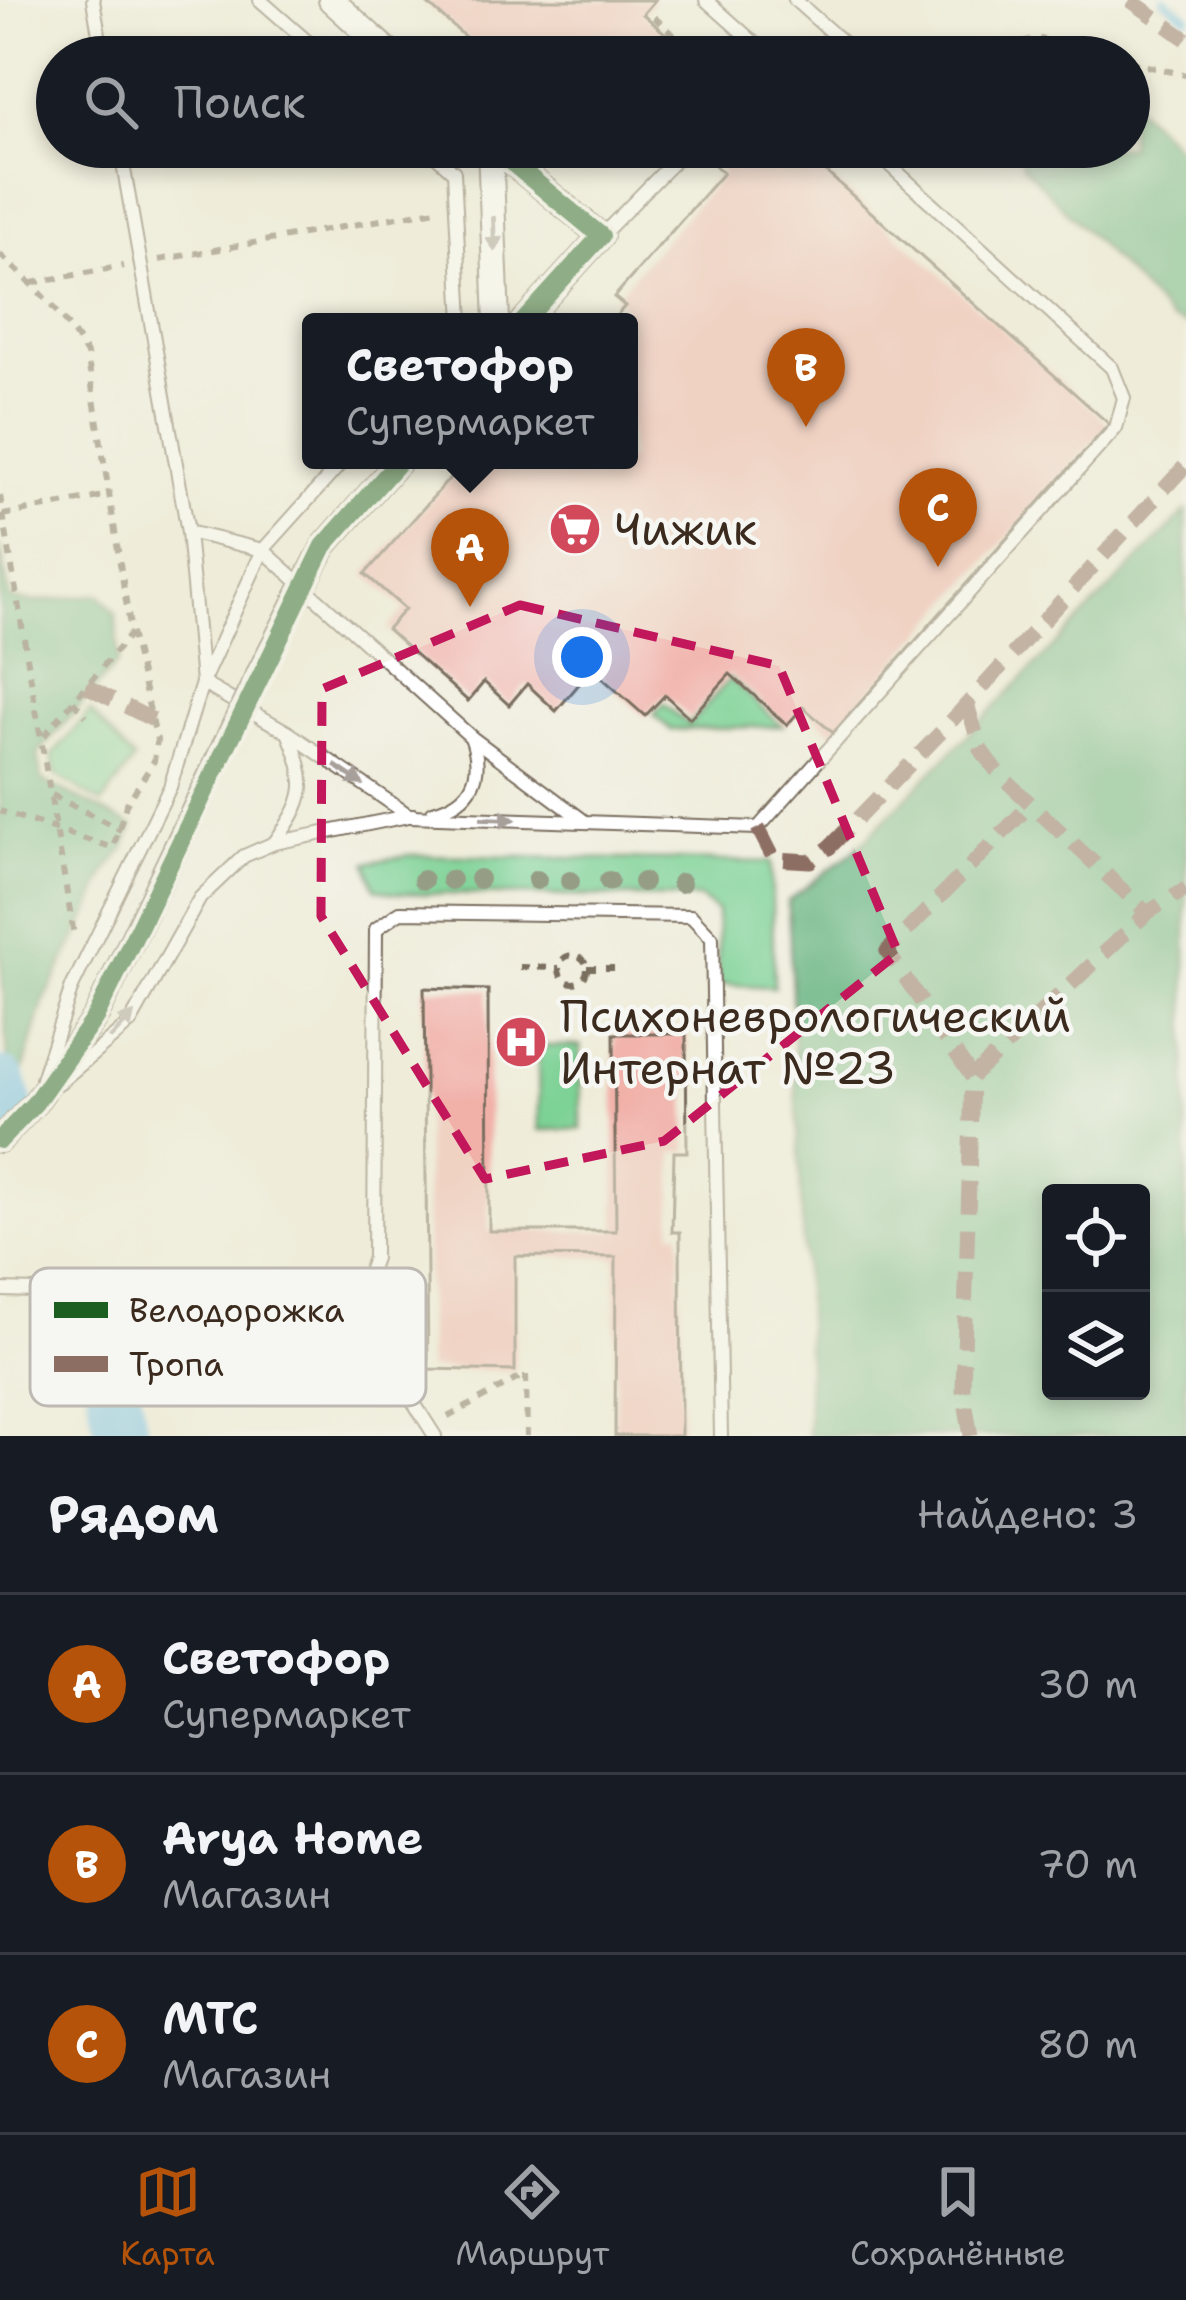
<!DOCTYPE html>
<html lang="ru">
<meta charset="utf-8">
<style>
body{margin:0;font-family:"Shantell Sans",sans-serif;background:#242831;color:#f1f3f6}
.controls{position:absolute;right:36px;bottom:36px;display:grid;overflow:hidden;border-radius:12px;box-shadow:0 6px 18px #0003}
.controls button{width:108px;height:108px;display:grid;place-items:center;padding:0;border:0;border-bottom:3px solid #363941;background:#171b24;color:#f1f3f6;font:60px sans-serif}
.you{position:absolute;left:582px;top:657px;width:42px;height:42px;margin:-30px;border:9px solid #fff;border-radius:50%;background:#1a73e8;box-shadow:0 0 0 18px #1a73e833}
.badge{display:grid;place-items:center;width:78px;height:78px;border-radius:50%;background:#b45309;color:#fff;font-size:39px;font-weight:700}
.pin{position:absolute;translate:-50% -99px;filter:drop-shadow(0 3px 6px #0008)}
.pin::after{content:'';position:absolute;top:63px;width:42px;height:36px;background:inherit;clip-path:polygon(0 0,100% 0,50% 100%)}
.popup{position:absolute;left:302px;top:313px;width:336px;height:156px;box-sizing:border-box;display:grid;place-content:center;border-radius:12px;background:#171b24;filter:drop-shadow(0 3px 9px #0005);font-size:39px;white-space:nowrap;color:#9ea1a6}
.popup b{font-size:45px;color:#f1f3f6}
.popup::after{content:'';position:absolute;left:50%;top:100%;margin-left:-24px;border:24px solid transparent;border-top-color:#171b24}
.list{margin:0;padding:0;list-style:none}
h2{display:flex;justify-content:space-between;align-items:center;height:156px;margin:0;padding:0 48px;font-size:51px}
h2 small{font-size:39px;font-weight:400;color:#9ea1a6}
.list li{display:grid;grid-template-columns:78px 1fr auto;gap:36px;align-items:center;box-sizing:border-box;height:180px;padding:0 48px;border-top:3px solid #363941}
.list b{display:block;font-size:45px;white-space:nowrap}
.list p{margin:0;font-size:39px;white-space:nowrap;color:#9ea1a6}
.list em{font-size:39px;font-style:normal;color:#9ea1a6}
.icon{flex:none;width:66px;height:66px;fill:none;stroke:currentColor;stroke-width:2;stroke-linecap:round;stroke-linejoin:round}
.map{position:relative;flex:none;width:1186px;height:1436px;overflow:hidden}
.search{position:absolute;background:#171b24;box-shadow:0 6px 18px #0003;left:36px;right:36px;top:36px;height:132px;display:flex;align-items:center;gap:30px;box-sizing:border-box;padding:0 42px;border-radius:66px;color:#9ea1a6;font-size:45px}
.sheet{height:696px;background:#171b24}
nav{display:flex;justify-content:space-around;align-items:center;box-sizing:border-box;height:168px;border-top:3px solid #363941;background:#171b24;font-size:33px;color:#9ea1a6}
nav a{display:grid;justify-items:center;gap:6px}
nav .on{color:#b45309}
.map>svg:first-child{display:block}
.green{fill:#7cd194;stroke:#5c7e59;stroke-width:3}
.forest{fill:#65b37e;stroke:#506e4e;stroke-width:3;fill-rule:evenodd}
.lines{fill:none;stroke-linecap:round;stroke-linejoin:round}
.stream{stroke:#6fbfea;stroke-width:9}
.river{stroke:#6fbfea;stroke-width:54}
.building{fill:#f1b1a9}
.service-casing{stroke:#7a6e5f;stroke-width:16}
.minor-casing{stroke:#7a6e5f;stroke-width:28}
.path{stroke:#7a6e5f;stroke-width:6;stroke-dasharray:9 9;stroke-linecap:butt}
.service{stroke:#fff;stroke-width:12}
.minor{stroke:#fff;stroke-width:24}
.minor-bridge-casing{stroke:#7a6e5f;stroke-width:28;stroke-linecap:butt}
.minor-bridge{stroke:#fff;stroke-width:24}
.quiet{stroke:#8d6e63;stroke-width:15;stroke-dasharray:30 15;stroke-linecap:butt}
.cycleway-casing{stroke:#f6f6f2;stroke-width:26}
.cycleway{stroke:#1b5e20;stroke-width:18}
.tree{fill:#969d85}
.oneway{fill:#a79f9a}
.marked{fill:none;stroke:#c2185b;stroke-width:9;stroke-dasharray:24 15;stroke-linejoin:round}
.labels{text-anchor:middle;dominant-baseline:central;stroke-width:9;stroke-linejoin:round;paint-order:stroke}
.poi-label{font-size:45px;fill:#3b2a1e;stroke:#f6f6f2;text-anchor:start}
.key{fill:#f6f6f2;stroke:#beb9b2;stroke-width:3}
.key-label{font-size:33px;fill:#3b2a1e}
</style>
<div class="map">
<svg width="1186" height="1436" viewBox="0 0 1186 1436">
<rect width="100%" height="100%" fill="#f6f6f2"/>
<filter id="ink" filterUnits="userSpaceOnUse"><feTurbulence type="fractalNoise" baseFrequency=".00833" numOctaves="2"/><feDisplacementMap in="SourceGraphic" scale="24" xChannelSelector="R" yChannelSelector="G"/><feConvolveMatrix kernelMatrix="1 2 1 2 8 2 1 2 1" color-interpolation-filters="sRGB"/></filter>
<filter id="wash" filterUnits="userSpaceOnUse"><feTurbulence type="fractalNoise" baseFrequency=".004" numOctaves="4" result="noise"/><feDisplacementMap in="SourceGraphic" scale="48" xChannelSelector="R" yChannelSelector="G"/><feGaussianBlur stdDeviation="2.7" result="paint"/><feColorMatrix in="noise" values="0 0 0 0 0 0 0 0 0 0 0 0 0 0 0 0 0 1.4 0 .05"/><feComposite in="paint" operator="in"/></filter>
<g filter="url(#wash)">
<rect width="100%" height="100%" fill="#efecd9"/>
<g class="green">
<path d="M730,679l52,47 -111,4 -17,-15 10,-11 25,21z"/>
<path d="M90,711l44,49 -32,44 -47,-30 -3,-18z"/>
<path d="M410,855l361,7 3,125 -55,-3 -2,-73 -18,-13 -306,-5 -18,-5 -8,-25z"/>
<path d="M538,1046h42l1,83 -42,1z"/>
</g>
<g class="forest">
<path d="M1129,99l57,57v169l-15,-5 -149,-155 -1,-16 6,-2h102z"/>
<path d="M1186,511v925h-378v-74l-20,-461 67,-51zM1141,1193v198h-90v-198z"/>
<path d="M0,546l10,53 24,3 66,-8 16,20 2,48 -80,92 4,26 91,46 -8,22 -19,24 -16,39 -47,92 -20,69 -14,10 -9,-142z"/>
</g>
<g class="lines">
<path class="stream" d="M1165,0l21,16"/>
<g class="river">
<path d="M0,1084l7,23"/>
<path d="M98,1309l24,127"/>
</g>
</g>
<g id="blocks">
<g class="building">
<path d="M423,0h232l-12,14 49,43h-204z"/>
<path d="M696,147h33l10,9 8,-9h51l311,277 -276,309 -30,-26 -16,18 -57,-51 -40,44 -25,-23 -20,21 -53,-47 -36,42 -29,-27 -18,21 -25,-23 -16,19 -81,-72 18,-20 -40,-35 101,-114h163v-138h-18l14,-16 -11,-9 109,-124z"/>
<path d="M424,988l64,2 1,241h127l-2,-197h72l1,118h-13l-2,80h8l1,204h-66l1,-179 -101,-1v115l-87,-2z"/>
</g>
</g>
</g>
<g filter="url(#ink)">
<use href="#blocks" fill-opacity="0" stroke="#7a6e5f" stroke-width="3"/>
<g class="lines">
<g class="service-casing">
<g id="service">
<path d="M93,0l10,57"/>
<path d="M260,0l65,57"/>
<path d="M706,0l64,57"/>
<path d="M795,0l64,57"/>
<path d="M120,147l68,385 14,150"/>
<path d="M426,147l28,25 8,150"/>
<path d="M601,236l87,-89"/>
<path d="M188,532l75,18 208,187 113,84"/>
<path d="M202,683l87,50 121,83 348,12 358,-400 8,-30 -12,-30 -242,-221"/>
<path d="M433,812c40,-11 52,-37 38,-75"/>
<path d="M275,842c31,-43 35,-57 14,-107"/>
<path d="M42,1079l30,-92 98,-200 32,-104 61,-133 81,-90"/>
<path d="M59,1083l71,-60 70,-125 44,-42 30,-13 139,-28"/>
<path d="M0,1290l194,5 170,-9"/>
<path d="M435,1436l-23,-36 -48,-114 10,-28 2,-329 24,-17 291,4 21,22 9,498"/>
</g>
</g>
<g class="minor-casing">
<g id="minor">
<path d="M331,0l63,57"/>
<path d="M490,147l7,175"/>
<path d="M493,147l108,89 -78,86"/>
<path d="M261,670l63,-124 76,-86"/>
<path d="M0,1140l35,-37 61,-87"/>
</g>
</g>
<g class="path">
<path d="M654,17l44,40"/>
<path d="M952,57l33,-2 52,-17 74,19"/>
<path d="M1129,62l57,13"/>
<path d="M0,255c34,30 64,61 87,99l44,279 26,107 -3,21 -28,44 -13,43 -113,-37"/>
<path d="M159,260l277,-50"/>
<path d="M32,283l91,-17"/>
<path d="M0,496l74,439"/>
<path d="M3,515l107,-20"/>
<path d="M73,701l13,15"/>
<path d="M44,736l87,-103"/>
<path d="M52,795l69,35"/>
<circle cx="573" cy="969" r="14"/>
<path d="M520,967l39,1"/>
<path d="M587,968h29"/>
<path d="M448,1417l78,-43 1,62"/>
</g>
<use href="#service" class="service"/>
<use href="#minor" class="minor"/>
<g class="minor-bridge-casing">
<path id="minor-bridge" d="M96,1016l165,-346"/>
</g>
<use href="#minor-bridge" class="minor-bridge"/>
<g class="quiet">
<path d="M1130,0l56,39"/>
<path d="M86,686l69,35"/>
<path d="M967,704l14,46 18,24 148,139"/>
<path d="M758,828l16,31 36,2 20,-14 114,-118 242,-264"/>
<path d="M972,1077l-85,-126 142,-145"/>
<path d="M971,1436l-8,-46 9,-313 175,-164 39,-24"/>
</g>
<g class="cycleway-casing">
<g id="cycleway">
<path d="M493,147l108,89 -78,86"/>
<path d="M0,1140l35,-37 61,-87 228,-470 76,-86"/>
</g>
</g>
<use href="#cycleway" class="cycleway"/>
</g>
<g class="tree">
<circle cx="479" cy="879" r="10"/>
<circle cx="423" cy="880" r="10"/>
<circle cx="451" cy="880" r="10"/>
<circle cx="537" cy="880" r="10"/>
<circle cx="570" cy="881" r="10"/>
<circle cx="609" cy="881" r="10"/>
<circle cx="643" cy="882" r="10"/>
<circle cx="681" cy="883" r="10"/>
</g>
<defs><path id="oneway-solid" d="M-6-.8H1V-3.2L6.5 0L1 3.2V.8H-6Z" transform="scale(3)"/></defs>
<g class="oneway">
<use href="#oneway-solid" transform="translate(494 234) rotate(88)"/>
<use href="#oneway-solid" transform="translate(349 775) rotate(34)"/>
<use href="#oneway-solid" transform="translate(498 819) rotate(2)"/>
<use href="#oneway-solid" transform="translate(122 1026) rotate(-47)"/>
</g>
</g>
<path d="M0 0H1186V1436H0ZM520,605l259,61 119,287 -234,188 -179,38 -164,-263 1,-227z" fill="#efecd9" fill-opacity=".55" fill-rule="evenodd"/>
<path class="marked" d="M520,605l259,61 119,287 -234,188 -179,38 -164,-263 1,-227z"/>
<defs>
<g id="supermarket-disc" transform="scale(2.7)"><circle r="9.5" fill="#d1495b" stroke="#f6f6f2"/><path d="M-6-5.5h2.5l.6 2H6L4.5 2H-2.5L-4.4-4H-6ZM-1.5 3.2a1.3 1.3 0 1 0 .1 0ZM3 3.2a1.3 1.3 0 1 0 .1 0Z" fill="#fff"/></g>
<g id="hospital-disc" transform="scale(2.7)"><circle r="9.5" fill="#d1495b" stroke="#f6f6f2"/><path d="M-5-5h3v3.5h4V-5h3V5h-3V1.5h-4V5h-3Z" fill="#fff"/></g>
</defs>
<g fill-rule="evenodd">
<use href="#supermarket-disc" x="575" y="529"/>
<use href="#hospital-disc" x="521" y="1042"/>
</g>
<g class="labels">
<g class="poi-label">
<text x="614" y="529">Чижик</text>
<text x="560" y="1016">Психоневрологический<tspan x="560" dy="52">Интернат №23</tspan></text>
</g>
</g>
<rect x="30" y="1268" width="396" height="138" rx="18" class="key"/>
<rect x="54" y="1302" width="54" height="16" fill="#1b5e20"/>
<rect x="54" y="1356" width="54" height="16" fill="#8d6e63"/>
<g class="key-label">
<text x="129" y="1322">Велодорожка</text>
<text x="129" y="1376">Тропа</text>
</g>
</svg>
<div class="controls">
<button><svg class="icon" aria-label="locate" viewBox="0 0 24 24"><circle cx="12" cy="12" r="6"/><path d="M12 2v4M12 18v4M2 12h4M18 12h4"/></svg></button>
<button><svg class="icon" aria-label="layers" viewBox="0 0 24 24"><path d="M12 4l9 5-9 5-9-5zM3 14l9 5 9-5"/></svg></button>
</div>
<div class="you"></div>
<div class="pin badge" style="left:470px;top:607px">A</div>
<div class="popup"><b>Светофор</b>Супермаркет</div>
<div class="pin badge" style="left:806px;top:427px">B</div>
<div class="pin badge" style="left:938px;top:567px">C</div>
<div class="search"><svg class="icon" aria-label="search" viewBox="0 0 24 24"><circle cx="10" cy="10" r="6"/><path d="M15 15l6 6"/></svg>Поиск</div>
</div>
<section class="sheet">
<h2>Рядом<small>Найдено: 3</small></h2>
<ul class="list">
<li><span class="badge">A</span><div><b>Светофор</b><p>Супермаркет</p></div><em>30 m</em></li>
<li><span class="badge">B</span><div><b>Arya Home</b><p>Магазин</p></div><em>70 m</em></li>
<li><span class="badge">C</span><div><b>МТС</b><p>Магазин</p></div><em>80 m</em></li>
</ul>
</section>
<nav>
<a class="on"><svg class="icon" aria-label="map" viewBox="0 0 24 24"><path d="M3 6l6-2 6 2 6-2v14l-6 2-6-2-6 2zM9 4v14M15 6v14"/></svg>Карта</a>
<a><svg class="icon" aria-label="directions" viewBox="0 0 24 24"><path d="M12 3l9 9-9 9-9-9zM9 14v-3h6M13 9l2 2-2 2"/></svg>Маршрут</a>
<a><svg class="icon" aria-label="saved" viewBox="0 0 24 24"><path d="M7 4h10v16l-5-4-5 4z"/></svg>Сохранённые</a>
</nav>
